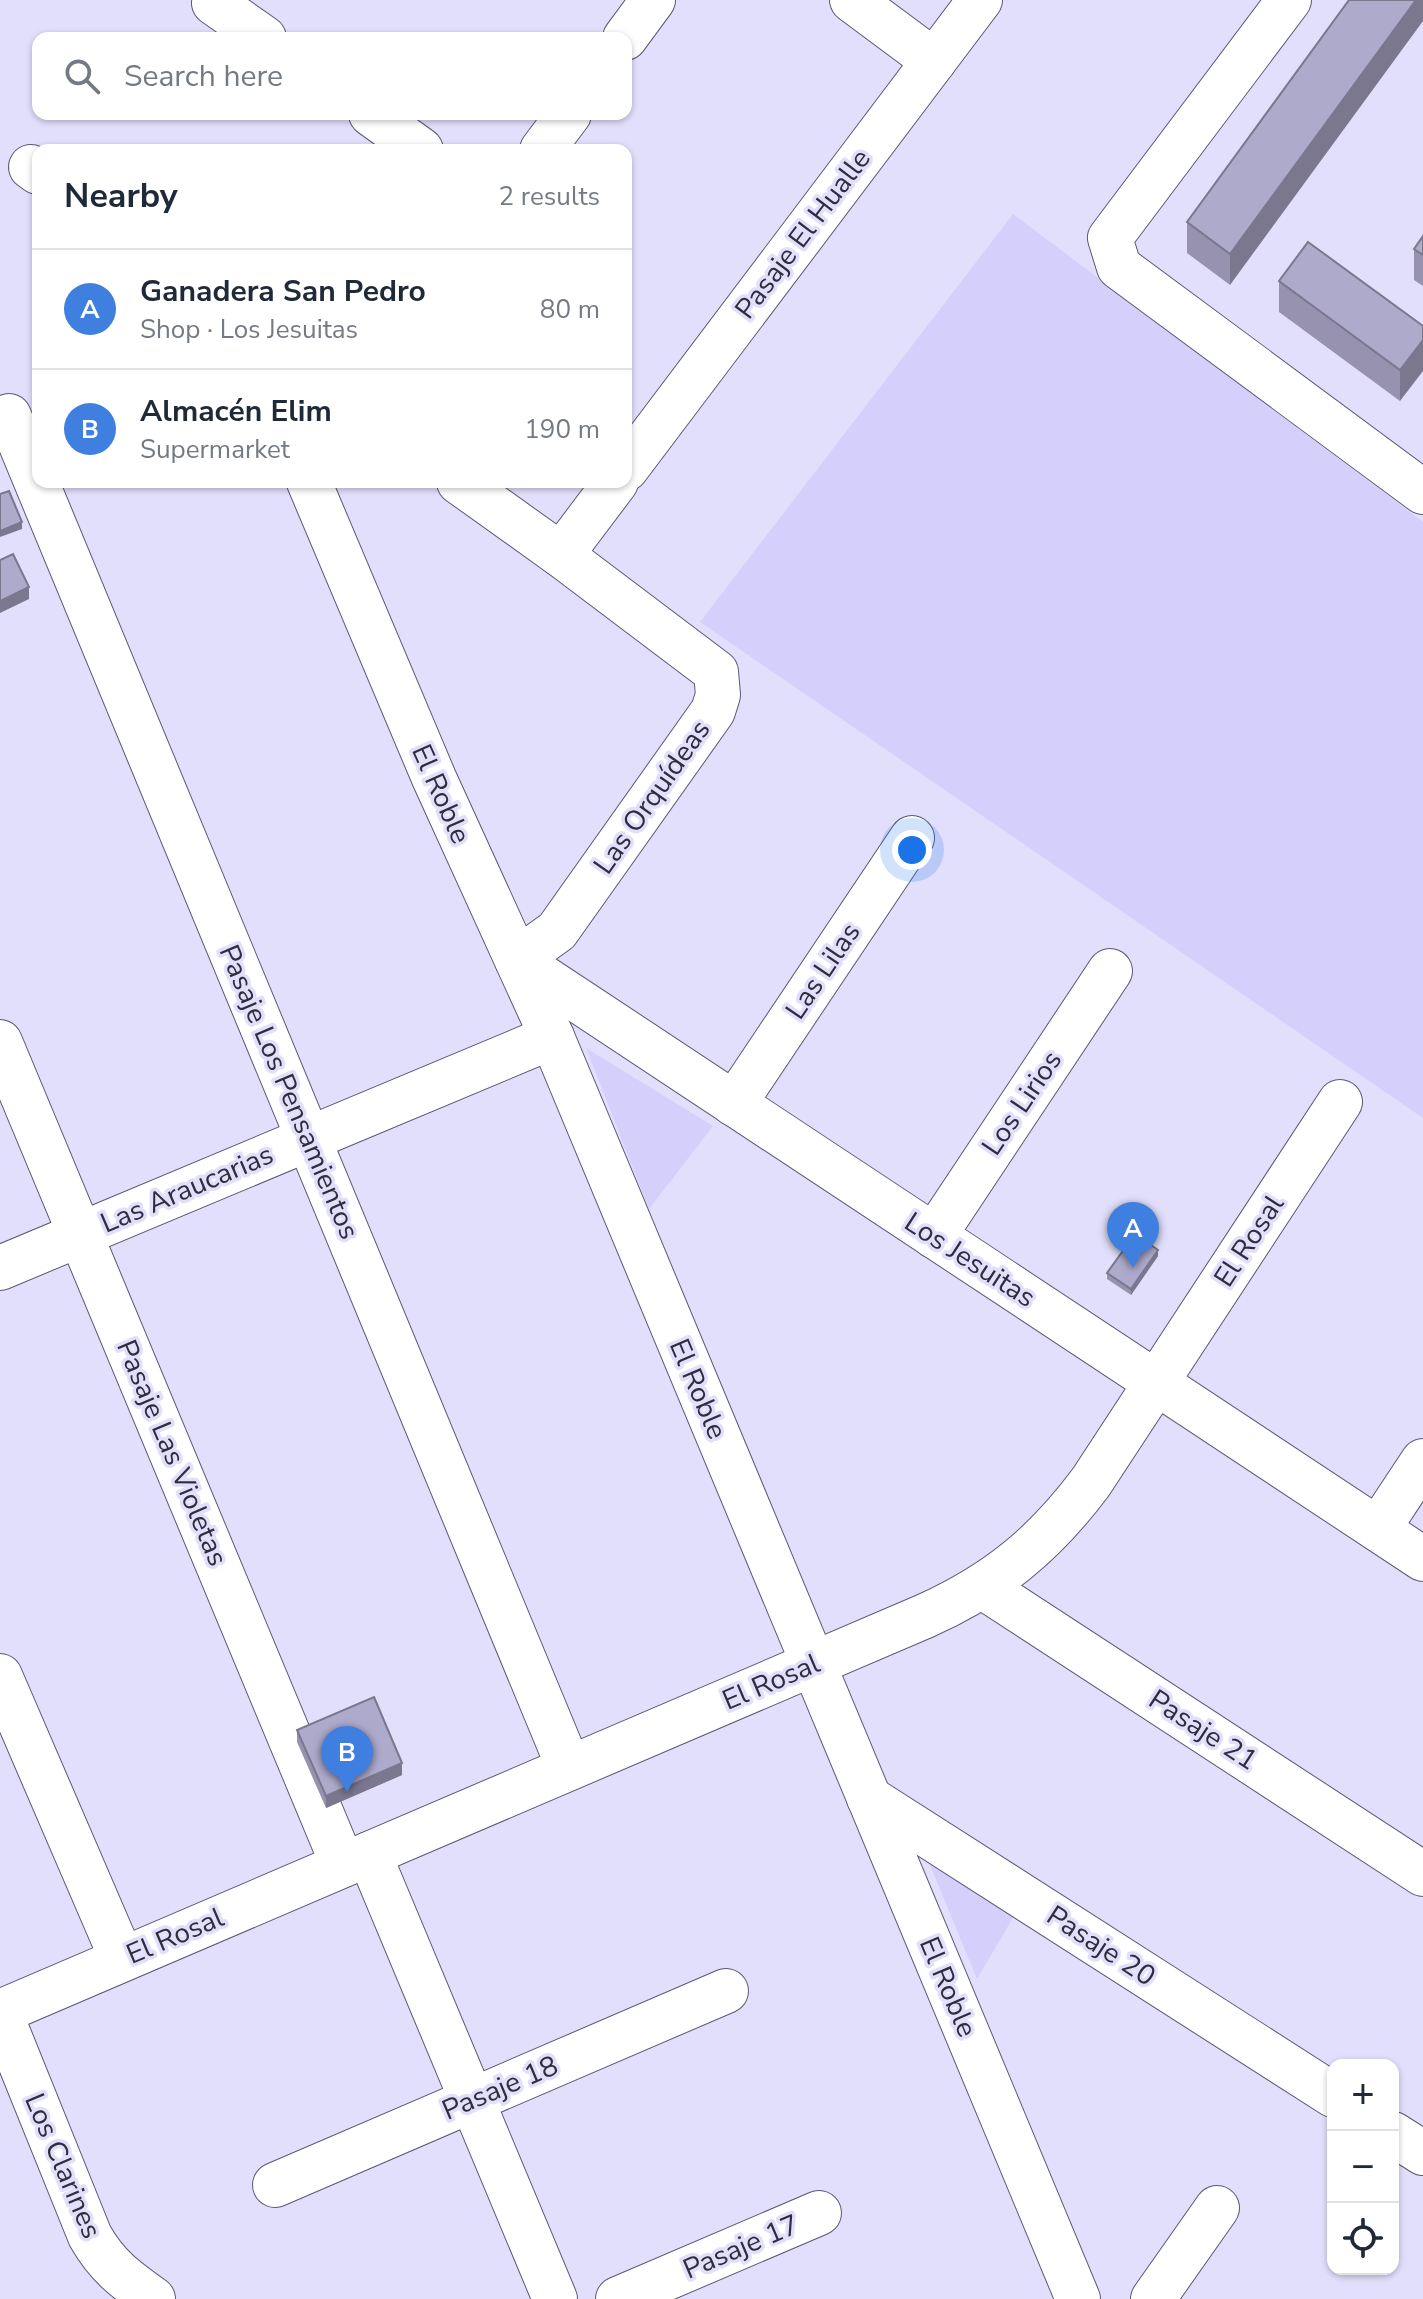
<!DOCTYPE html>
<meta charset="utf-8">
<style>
body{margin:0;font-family:"Nunito Sans",sans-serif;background:#f2f2f3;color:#1f2937}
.controls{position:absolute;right:24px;bottom:24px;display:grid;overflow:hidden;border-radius:16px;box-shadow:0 2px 6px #0004}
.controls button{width:72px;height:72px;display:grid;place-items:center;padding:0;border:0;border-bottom:2px solid #e0e1e3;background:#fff;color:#1f2937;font:40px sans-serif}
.you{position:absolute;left:912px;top:850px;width:28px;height:28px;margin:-20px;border:6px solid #fff;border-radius:50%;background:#1a73e8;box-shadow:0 0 0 12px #1a73e833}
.badge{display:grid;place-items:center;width:52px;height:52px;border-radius:50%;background:#111827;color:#fff;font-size:26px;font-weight:700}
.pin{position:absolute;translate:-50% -66px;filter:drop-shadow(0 2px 4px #0008)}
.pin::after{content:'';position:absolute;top:42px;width:28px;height:24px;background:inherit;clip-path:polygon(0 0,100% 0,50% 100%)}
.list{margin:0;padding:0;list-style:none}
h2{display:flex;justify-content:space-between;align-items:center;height:104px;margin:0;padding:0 32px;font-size:34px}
h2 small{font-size:26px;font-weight:400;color:#747a83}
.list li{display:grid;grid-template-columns:52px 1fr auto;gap:24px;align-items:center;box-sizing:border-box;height:120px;padding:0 32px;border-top:2px solid #e0e1e3}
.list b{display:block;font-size:30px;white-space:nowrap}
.list p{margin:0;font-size:26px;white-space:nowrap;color:#747a83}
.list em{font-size:26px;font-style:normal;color:#747a83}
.icon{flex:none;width:44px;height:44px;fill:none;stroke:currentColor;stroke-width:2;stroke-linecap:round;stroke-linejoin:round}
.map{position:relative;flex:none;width:1423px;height:2299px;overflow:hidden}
.search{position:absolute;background:#fff;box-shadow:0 2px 6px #0004;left:32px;top:32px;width:600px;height:88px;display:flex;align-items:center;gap:20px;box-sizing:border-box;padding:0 28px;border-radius:16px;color:#747a83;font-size:30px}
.panel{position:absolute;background:#fff;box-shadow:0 2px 6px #0004;left:32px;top:144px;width:600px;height:344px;border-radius:16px}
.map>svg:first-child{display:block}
.green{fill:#d5cffc}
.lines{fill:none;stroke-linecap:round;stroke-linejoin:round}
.minor-casing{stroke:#5b5775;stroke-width:46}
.minor{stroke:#fff;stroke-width:44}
.wall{fill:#9692af}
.shaded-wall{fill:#7a778f}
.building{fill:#aeaacc;stroke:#7a778f;stroke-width:2}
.labels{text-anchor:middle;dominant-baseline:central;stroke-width:7;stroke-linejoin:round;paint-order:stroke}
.street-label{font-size:28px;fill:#2f2d3b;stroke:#e2dffc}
</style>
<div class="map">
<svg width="1423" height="2299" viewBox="0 0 1423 2299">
<rect width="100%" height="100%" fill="#e2dffc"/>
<g class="green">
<path d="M1013,214l410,308v596l-723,-496z"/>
<path d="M586,1048l127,78 -64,83z"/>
<path d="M925,1853l92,58 -40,68z"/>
</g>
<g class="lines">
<g class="minor-casing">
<g id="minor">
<path d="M852,0l82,61"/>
<path d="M1289,0l-179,238 9,29 304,225"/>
<path d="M214,3l50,35"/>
<path d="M625,38l28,-38"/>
<path d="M371,114l50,36"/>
<path d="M542,150l27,-36"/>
<path d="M31,167l7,5"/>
<path d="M9,416l560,1352"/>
<path d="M626,469l354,-469"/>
<path d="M309,482l125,296 118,259 526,1262"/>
<path d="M459,482l102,73 155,117 2,23 -5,16 -156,220 -40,29 906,599"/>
<path d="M561,555l55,-73"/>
<path d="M0,1042l343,823"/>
<path d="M734,1104l178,-266"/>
<path d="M934,1236l176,-265"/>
<path d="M0,1268l552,-231"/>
<path d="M1378,1529l45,-68"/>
<path d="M983,1587l440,287"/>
<path d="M0,1676l122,283"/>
<path d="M869,1798l464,297"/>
<path d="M369,1854l186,445"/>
<path d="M0,2012l925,-396c71,-32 119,-71 166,-134l249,-380"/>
<path d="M0,2013l90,223c17,30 35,43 63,63"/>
<path d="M1393,2134l30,19"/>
<path d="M275,2185l451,-194"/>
<path d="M618,2299l201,-86"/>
<path d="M1153,2299l64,-91"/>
</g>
</g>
<use href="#minor" class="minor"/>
</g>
<g class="wall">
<path d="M1349,0l-119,285 -43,-32v-31z"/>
<path d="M1423,236v50l-9,-6v-31z"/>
<path d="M1279,281l144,45 -23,75 -121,-89z"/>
<path d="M1158,1256l-27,39 -24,-16v-6z"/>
<path d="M297,1730l105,45 -76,33 -29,-66z"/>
</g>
<g class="shaded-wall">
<path d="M1416,0h7v21l-193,264v-31z"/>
<path d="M1423,340v31l-23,30v-31z"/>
<path d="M22,522v7l-22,8v-6z"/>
<path d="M29,587v12l-29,14v-12z"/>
<path d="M1158,1250v6l-27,39v-6z"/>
<path d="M402,1763v12l-76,33v-12z"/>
</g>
<g class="building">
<path d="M1349,0h67l-186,254 -43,-32z"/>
<path d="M1423,236v19l-9,-6z"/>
<path d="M1308,242l115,84v14l-23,30 -121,-89z"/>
<path d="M9,491l13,31 -22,9v-37z"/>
<path d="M13,554l16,33 -29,14v-41z"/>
<path d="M1135,1234l23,16 -27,39 -24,-16z"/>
<path d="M374,1697l28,66 -76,33 -29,-66z"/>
</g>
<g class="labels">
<g class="street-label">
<text transform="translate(803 234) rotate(-53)">Pasaje El Hualle</text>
<text transform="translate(441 794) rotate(66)">El Roble</text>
<text transform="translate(652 797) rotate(-55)">Las Orquídeas</text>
<text transform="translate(823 971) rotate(-56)">Las Lilas</text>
<text transform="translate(289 1092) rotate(67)">Pasaje Los Pensamientos</text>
<text transform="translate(1022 1103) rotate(-56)">Los Lirios</text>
<text transform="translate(187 1189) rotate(-23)">Las Araucarias</text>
<text transform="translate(1249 1241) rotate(-57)">El Rosal</text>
<text transform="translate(970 1260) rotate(33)">Los Jesuitas</text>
<text transform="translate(698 1389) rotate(67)">El Roble</text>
<text transform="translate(172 1453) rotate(67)">Pasaje Las Violetas</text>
<text transform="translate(771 1682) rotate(-23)">El Rosal</text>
<text transform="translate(1203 1730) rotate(33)">Pasaje 21</text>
<text transform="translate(175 1936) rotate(-23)">El Rosal</text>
<text transform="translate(1101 1946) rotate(33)">Pasaje 20</text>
<text transform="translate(948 1987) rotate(67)">El Roble</text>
<text transform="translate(500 2088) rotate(-23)">Pasaje 18</text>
<text transform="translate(63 2166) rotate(67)">Los Clarines</text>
<text transform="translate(741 2247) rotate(-23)">Pasaje 17</text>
</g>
</g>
</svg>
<div class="controls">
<button>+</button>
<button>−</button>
<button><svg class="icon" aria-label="locate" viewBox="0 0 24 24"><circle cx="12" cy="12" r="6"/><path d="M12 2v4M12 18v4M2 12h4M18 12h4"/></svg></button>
</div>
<div class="you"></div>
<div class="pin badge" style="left:1133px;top:1268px;background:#3f7fe0">A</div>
<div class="pin badge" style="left:347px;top:1792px;background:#3f7fe0">B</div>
<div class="search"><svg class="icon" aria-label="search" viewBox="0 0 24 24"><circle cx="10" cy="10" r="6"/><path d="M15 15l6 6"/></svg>Search here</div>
<section class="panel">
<h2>Nearby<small>2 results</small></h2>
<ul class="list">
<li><span class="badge" style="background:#3f7fe0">A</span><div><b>Ganadera San Pedro</b><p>Shop · Los Jesuitas</p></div><em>80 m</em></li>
<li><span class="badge" style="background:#3f7fe0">B</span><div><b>Almacén Elim</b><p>Supermarket</p></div><em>190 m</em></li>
</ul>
</section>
</div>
